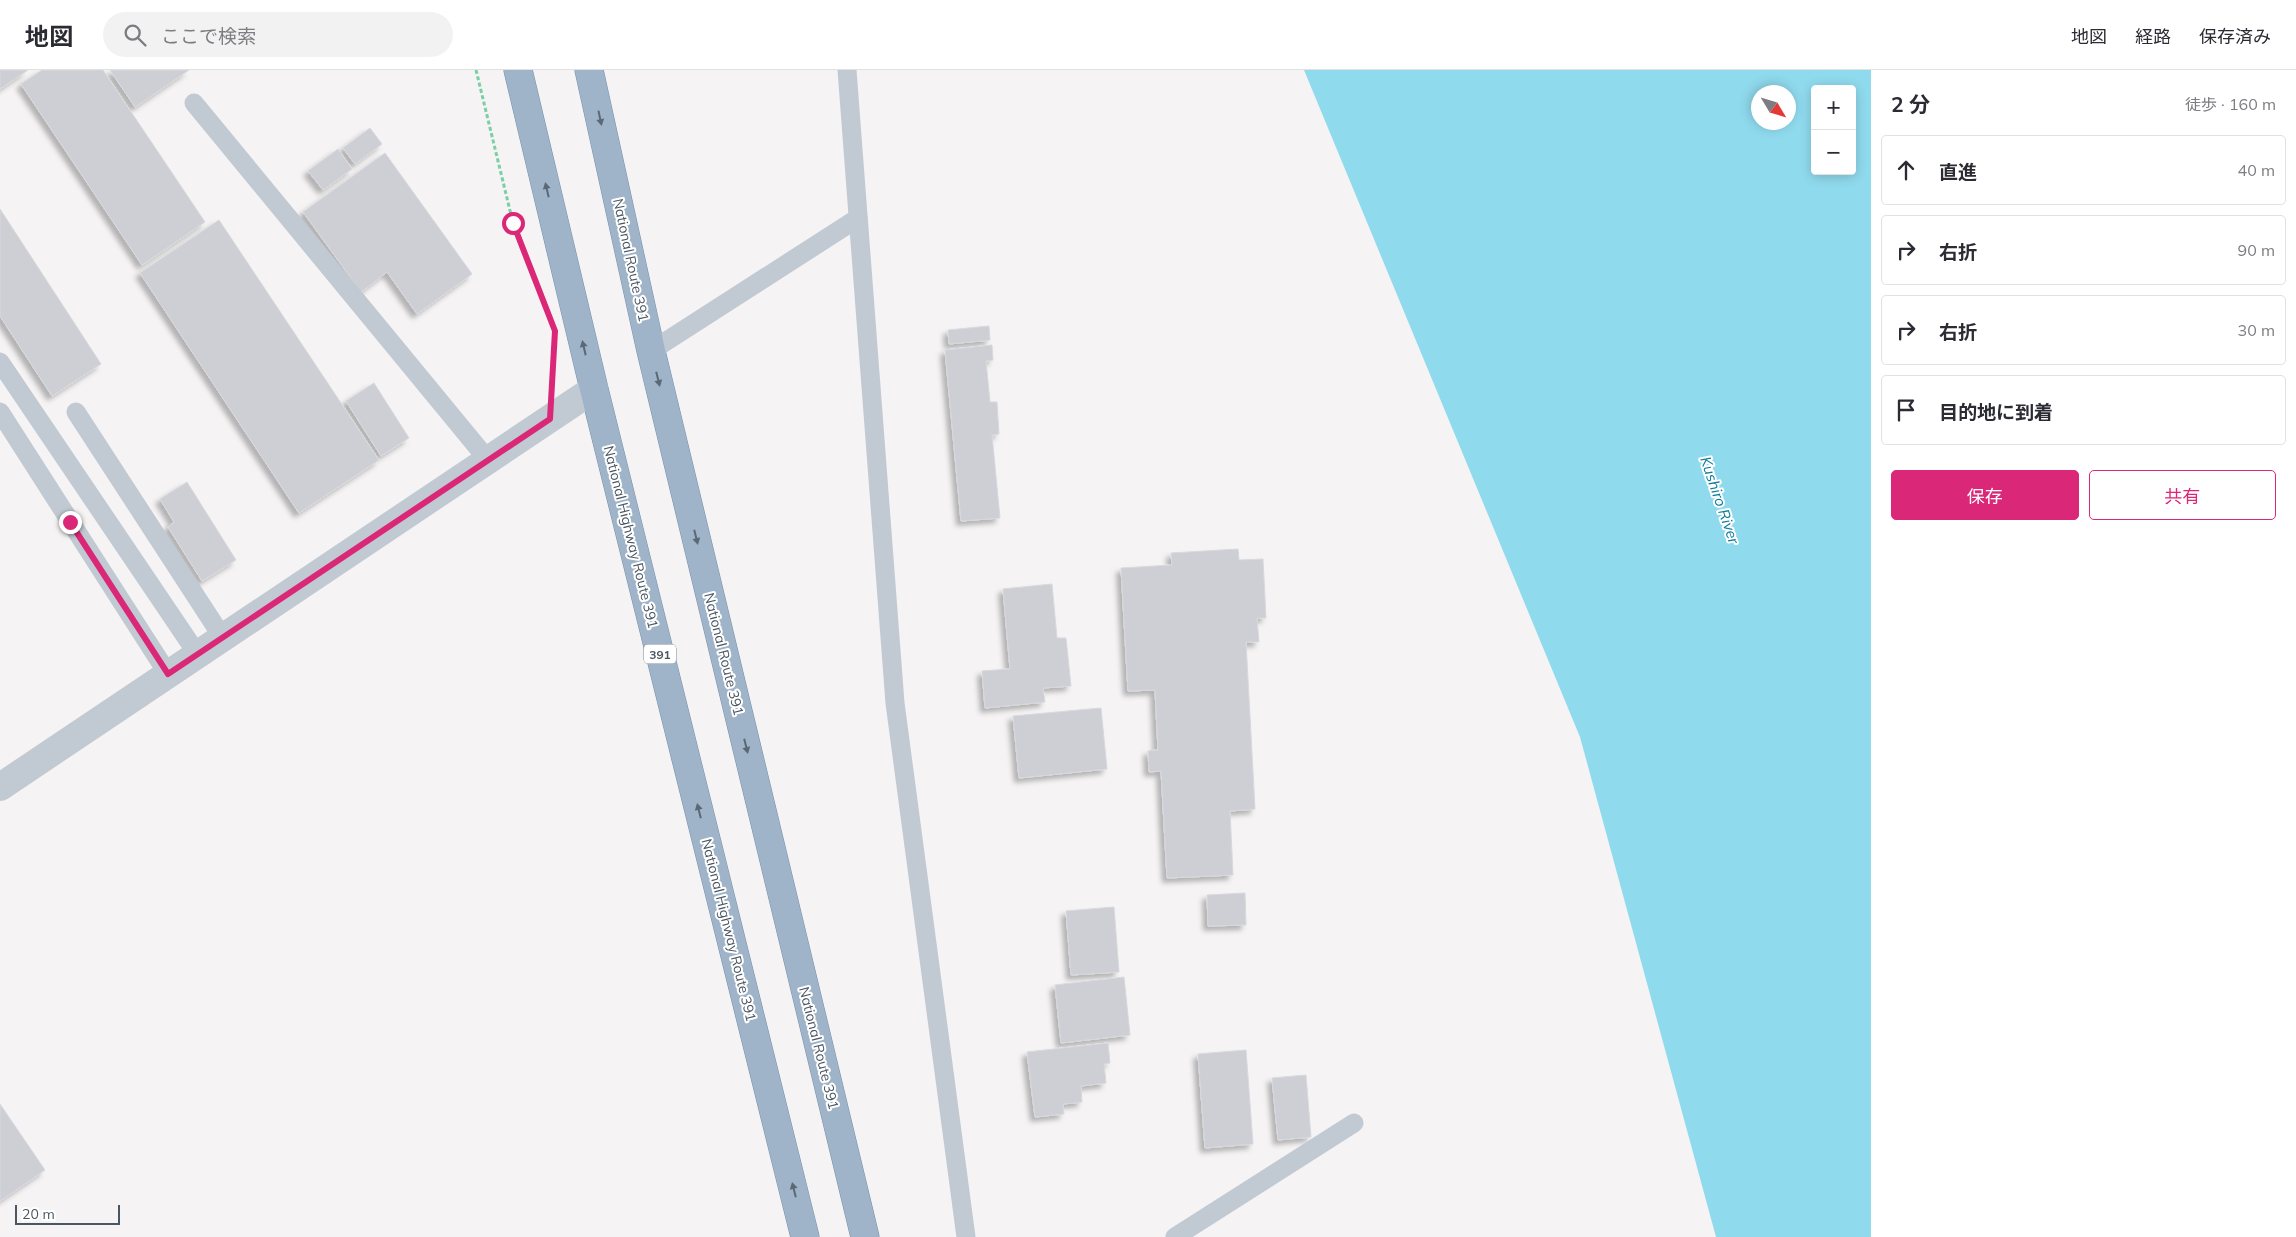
<!DOCTYPE html>
<html lang="ja">
<meta charset="utf-8">
<style>
body{margin:0;font-family:Mulish,"Noto Sans JP",sans-serif;background:#f2f2f3;color:#2b2b33}
.controls{position:absolute;right:15px;top:15px;display:grid;overflow:hidden;border-radius:5px;box-shadow:0 2px 12px #0003}
.controls button{width:45px;height:45px;display:grid;place-items:center;padding:0;border:0;border-bottom:1px solid #e1e1e2;background:#fff;color:#2b2b33;font:25px sans-serif}
.compass{position:absolute;left:1751px;top:15px;width:45px;height:45px;border-radius:50%;background:#fff;box-shadow:0 2px 12px #0003;rotate:128deg}
.scale{position:absolute;left:15px;bottom:12px;width:105px;box-sizing:border-box;padding-left:5px;border:2px solid #4a5661;border-top:0;font-size:14px;line-height:18px;white-space:nowrap;color:#4a5661;-webkit-text-stroke:4px #fff;paint-order:stroke}
.stop{position:absolute;width:15px;height:15px;margin:-11px;border:4px solid #db2777;border-radius:50%;background:#fff}
.stop.end{background:#db2777;border-color:#fff;box-shadow:0 1px 5px #0008}
.list{margin:0;padding:0;list-style:none}
h2{display:flex;justify-content:space-between;align-items:center;height:65px;margin:0;padding:0 20px;font-size:21px}
h2 small{font-size:16px;font-weight:400;color:#7c7c81}
.list li{display:grid;grid-template-columns:32px 1fr auto;gap:15px;align-items:center;box-sizing:border-box;height:70px;margin:0 10px 10px;padding:0 10px;border:1px solid #e1e1e2;border-radius:5px}
.list b{display:block;font-size:19px;white-space:nowrap}
.list em{font-size:16px;font-style:normal;color:#7c7c81}
.actions{display:flex;gap:10px;padding:15px 20px}
.actions a{flex:1;padding:11px 0;border:1px solid #db2777;border-radius:5px;text-align:center;font-size:18px;color:#db2777}
.actions .main{background:#db2777;color:#fff}
.icon{flex:none;width:28px;height:28px;fill:none;stroke:currentColor;stroke-width:2;stroke-linecap:round;stroke-linejoin:round}
.map{position:relative;flex:none;width:1871px;height:1167px;overflow:hidden}
header{display:flex;align-items:center;gap:30px;box-sizing:border-box;height:70px;padding:0 25px;background:#fff;border-bottom:1px solid #e1e1e2}
header strong{font-size:24px}
nav{display:flex;gap:28px;margin-inline-start:auto;font-size:18px}
.search{width:350px;height:45px;background:#f2f2f3;display:flex;align-items:center;gap:12px;box-sizing:border-box;padding:0 18px;border-radius:28px;color:#7c7c81;font-size:19px}
main{display:flex}
aside{flex:1;background:#fff}
.map>svg:first-child{display:block}
.water{fill:#90daee;fill-rule:evenodd}
.building{fill:#cdcfd5;stroke:#d7d9de;filter:url(#shadow)}
.lines{fill:none;stroke-linecap:round;stroke-linejoin:round}
.trunk-casing{stroke:#7690ad;stroke-width:29}
.path{stroke:#7ad0a6;stroke-width:3;stroke-dasharray:4 2.5;stroke-linecap:butt}
.service{stroke:#c1cad2;stroke-width:19}
.minor{stroke:#c1cad2;stroke-width:28}
.trunk{stroke:#9fb4c9;stroke-width:28}
.oneway{fill:#5b6976}
.route{stroke:#db2777;stroke-width:6}
.labels{text-anchor:middle;dominant-baseline:central;stroke-width:4;stroke-linejoin:round;paint-order:stroke}
.shield{fill:#fff;stroke:#808990;stroke-width:1}
.shield-label{font-size:12px;font-weight:bold;fill:#4a5661}
.street-label{font-size:14px;fill:#4a5661;stroke:#fff}
.water-label{font-size:15px;font-style:italic;fill:#0c7c9b;stroke:#fff}
</style>
<header>
<strong>地図</strong>
<div class="search"><svg class="icon" aria-label="search" viewBox="0 0 24 24"><circle cx="10" cy="10" r="6"/><path d="M15 15l6 6"/></svg>ここで検索</div>
<nav><a>地図</a><a>経路</a><a>保存済み</a></nav>
</header>
<main>
<div class="map">
<svg width="1871" height="1167" viewBox="0 0 1871 1167">
<defs>
<filter id="shadow"><feDropShadow dx="-4.5" dy="4.5" stdDeviation="2.5" flood-color="#0004"/></filter>
</defs>
<rect width="100%" height="100%" fill="#f5f3f3"/>
<path class="water" d="M1304,0h567v1167h-155l-136,-500zM1815,19h37v82h-37zM1758,22h30v30h-30z"/>
<g class="building">
<path d="M0,0h28l-28,19z"/>
<path d="M42,0h61l102,152 -63,43 -121,-181z"/>
<path d="M110,0h79l-54,37z"/>
<path d="M370,58l12,16 -27,20 -12,-16z"/>
<path d="M338,79l14,20 -29,21 -15,-19z"/>
<path d="M385,83l87,121 -55,40 -30,-42 -26,20 -58,-80z"/>
<path d="M0,139l101,155 -49,32 -52,-80z"/>
<path d="M219,150l160,240 -80,53 -159,-240z"/>
<path d="M989,256l1,14 -41,4 -1,-14z"/>
<path d="M992,275l1,15 -7,1 4,41h7l2,32 -7,1 8,83 -39,3 -16,-171z"/>
<path d="M374,313l35,55 -28,18 -35,-55z"/>
<path d="M187,412l49,78 -34,21 -34,-54 6,-5 -14,-23z"/>
<path d="M1238,479l1,11 24,-1 3,59h-9l2,24h-13l9,167 -25,2 3,64 -66,3 -6,-107 -12,1 -1,-21 10,-1 -3,-60 -27,1 -7,-123 51,-3 -1,-12z"/>
<path d="M1052,514l5,54h9l5,48 -28,2 2,14 -60,6 -3,-37 28,-2 -7,-80z"/>
<path d="M1101,638l6,61 -88,9 -6,-62z"/>
<path d="M1245,823l1,32 -38,1 -1,-31z"/>
<path d="M1114,837l5,65 -48,3 -5,-64z"/>
<path d="M1124,907l6,58 -69,8 -6,-58z"/>
<path d="M1108,973l2,20 -6,1 2,19 -25,3 1,16 -19,2 1,10 -29,3 -8,-65z"/>
<path d="M1246,980l7,94 -48,4 -7,-94z"/>
<path d="M1306,1005l5,62 -33,3 -6,-62z"/>
<path d="M0,1034l45,66 -45,31z"/>
</g>
<g class="lines">
<g class="trunk-casing">
<g id="trunk">
<path d="M518,0l76,319 211,848"/>
<path d="M589,0l62,281 214,886"/>
</g>
</g>
<g class="path">
<path d="M476,0l37,153 16,40"/>
<path d="M552,308l1,-14"/>
</g>
<g class="service">
<path d="M847,0l48,633 71,534"/>
<path d="M194,33l294,357"/>
<path d="M651,281l207,-133"/>
<path d="M0,292l198,293"/>
<path d="M0,342l168,262"/>
<path d="M76,342l147,226"/>
<path d="M1175,1167l179,-114"/>
</g>
<path class="minor" d="M0,717l594,-398"/>
<use href="#trunk" class="trunk"/>
</g>
<defs><path id="oneway-solid" d="M-6-.8H1V-3.2L6.5 0L1 3.2V.8H-6Z" transform="scale(1.25)"/></defs>
<g class="oneway">
<use href="#oneway-solid" transform="translate(600 48) rotate(78)"/>
<use href="#oneway-solid" transform="translate(547 120) rotate(-103)"/>
<use href="#oneway-solid" transform="translate(584 278) rotate(-103)"/>
<use href="#oneway-solid" transform="translate(658 309) rotate(76)"/>
<use href="#oneway-solid" transform="translate(696 467) rotate(76)"/>
<use href="#oneway-solid" transform="translate(746 676) rotate(76)"/>
<use href="#oneway-solid" transform="translate(699 741) rotate(-104)"/>
<use href="#oneway-solid" transform="translate(794 1120) rotate(-104)"/>
</g>
<g class="lines">
<path class="route" d="M70,452l98,152 382,-255 5,-88 -42,-108"/>
</g>
<g class="labels">
<rect class="shield" x="644" y="574.5" width="32" height="19" rx="4"/>
<g class="shield-label">
<text x="660" y="584">391</text>
</g>
<g class="street-label">
<text transform="translate(631 190) rotate(78)">National Route 391</text>
<text transform="translate(631 467) rotate(76)">National Highway Route 391</text>
<text transform="translate(724 584) rotate(76)">National Route 391</text>
<text transform="translate(729 860) rotate(76)">National Highway Route 391</text>
<text transform="translate(819 978) rotate(76)">National Route 391</text>
</g>
<g class="water-label">
<text transform="translate(1720 430) rotate(71)">Kushiro River</text>
</g>
</g>
</svg>
<div class="controls">
<button>+</button>
<button>−</button>
</div>
<svg class="compass" viewBox="-18 -18 36 36"><path d="M0-13l5 13h-10z" fill="#e53935"/><path d="M0 13l5-13h-10z" fill="#7c7c81"/></svg>
<div class="scale">20 m</div>
<div class="stop" style="left:513px;top:153px"></div>
<div class="stop end" style="left:70px;top:452px"></div>
</div>
<aside>
<h2>2 分<small>徒歩 · 160 m</small></h2>
<ul class="list">
<li><svg class="icon" aria-label="ahead" viewBox="0 0 24 24"><path d="M12 20V5M6 11l6-6 6 6"/></svg><div><b>直進</b></div><em>40 m</em></li>
<li><svg class="icon" aria-label="right" viewBox="0 0 24 24"><path d="M7 20v-9h11M14 6l5 5-5 5"/></svg><div><b>右折</b></div><em>90 m</em></li>
<li><svg class="icon" aria-label="right" viewBox="0 0 24 24"><path d="M7 20v-9h11M14 6l5 5-5 5"/></svg><div><b>右折</b></div><em>30 m</em></li>
<li><svg class="icon" aria-label="arrive" viewBox="0 0 24 24"><path d="M6 21V4h12l-3 4 3 4H6"/></svg><div><b>目的地に到着</b></div></li>
</ul>
<div class="actions"><a class="main">保存</a><a>共有</a></div>
</aside>
</main>
